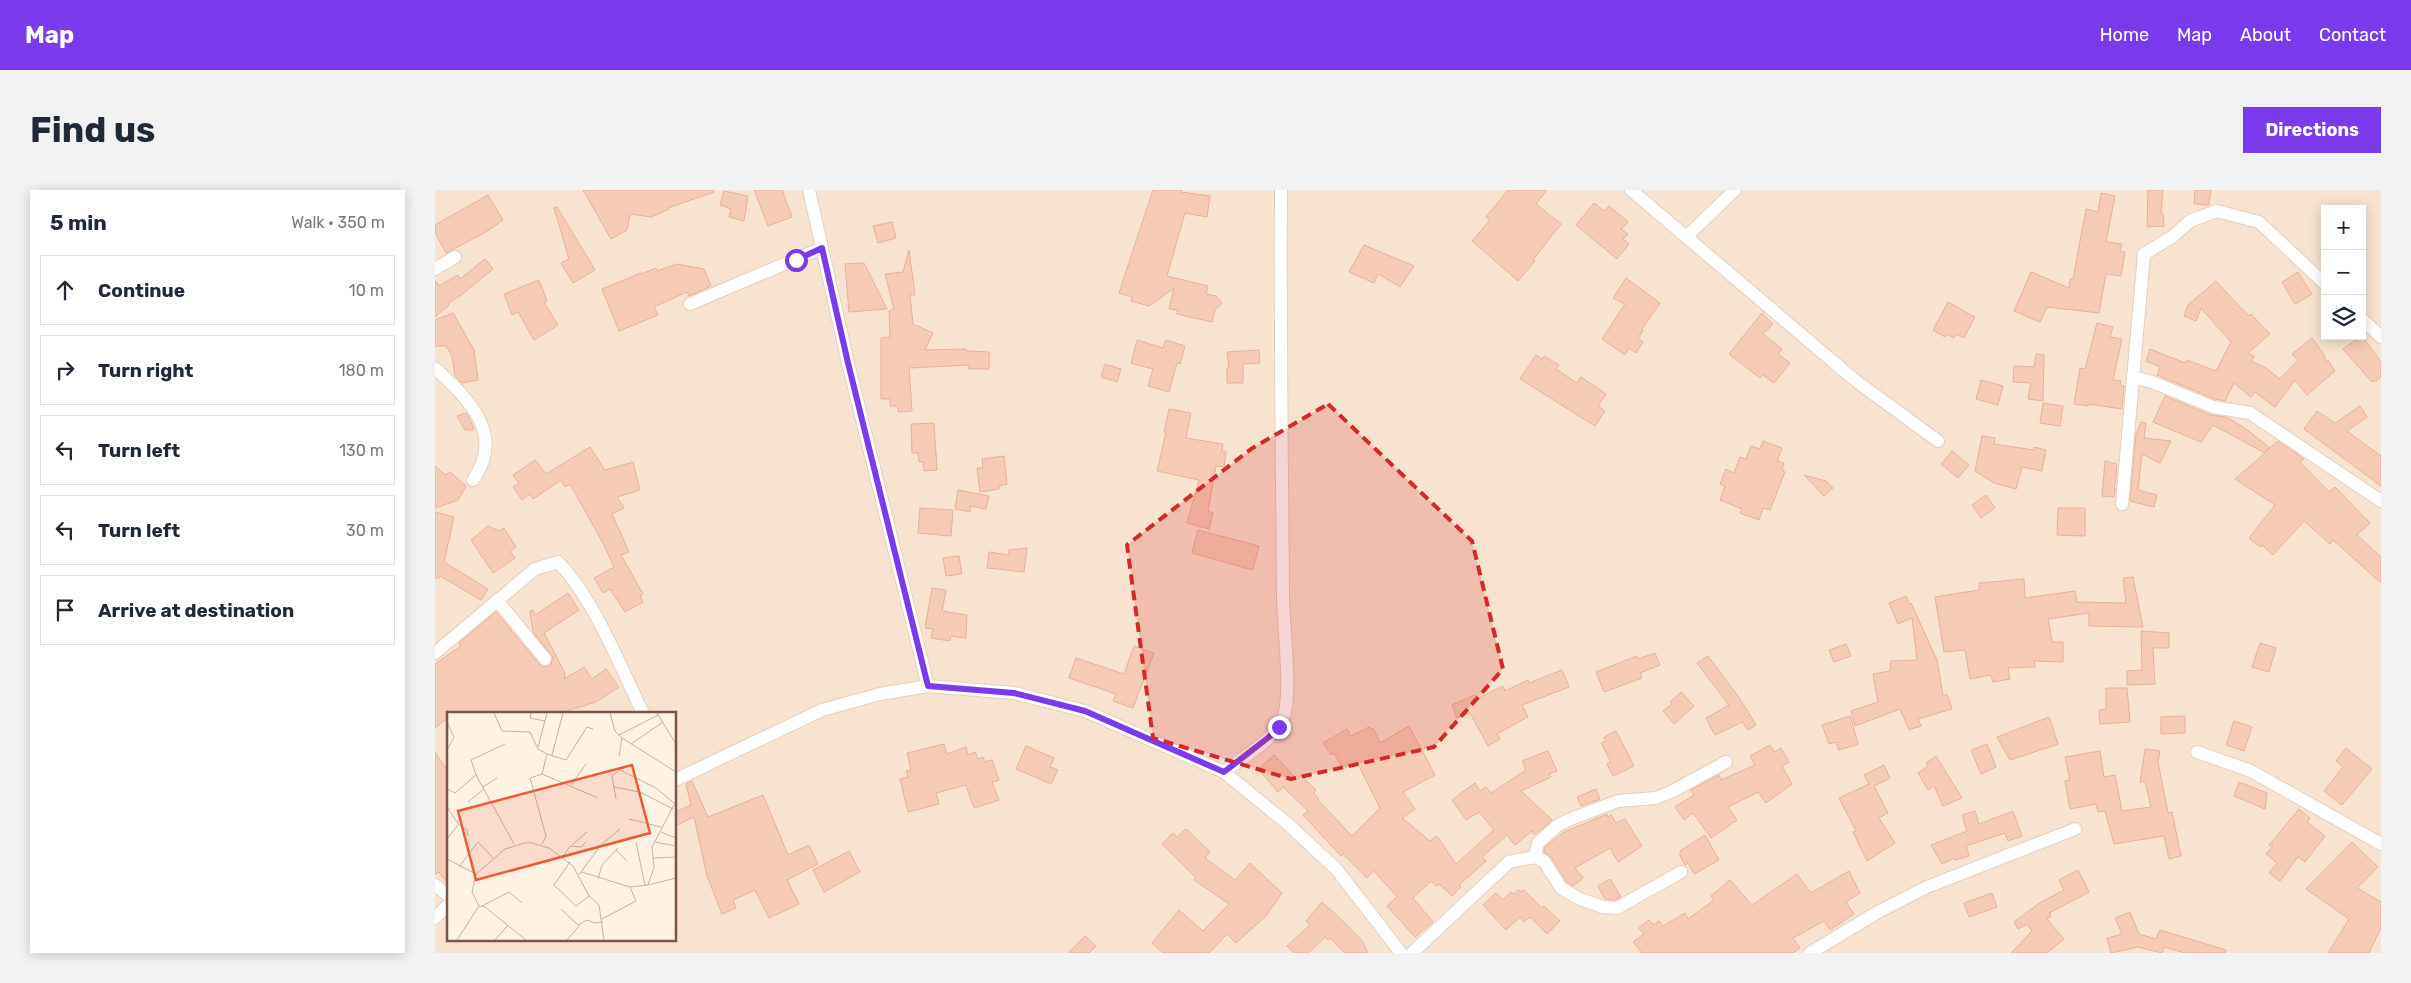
<!DOCTYPE html>
<meta charset="utf-8">
<style>
body{margin:0;font-family:Rubik,sans-serif;background:#f2f2f3;color:#1f2937}
.controls{position:absolute;right:15px;top:15px;display:grid;overflow:hidden;border-radius:0px;box-shadow:0 2px 12px #0003}
.controls button{width:45px;height:45px;display:grid;place-items:center;padding:0;border:0;border-bottom:1px solid #e0e1e3;background:#fff;color:#1f2937;font:25px sans-serif}
.stop{position:absolute;width:15px;height:15px;margin:-11px;border:4px solid #7c3aed;border-radius:50%;background:#fff}
.stop.end{background:#7c3aed;border-color:#fff;box-shadow:0 1px 5px #0008}
.list{margin:0;padding:0;list-style:none}
h2{display:flex;justify-content:space-between;align-items:center;height:65px;margin:0;padding:0 20px;font-size:21px}
h2 small{font-size:16px;font-weight:400;color:#747a83}
.list li{display:grid;grid-template-columns:32px 1fr auto;gap:15px;align-items:center;box-sizing:border-box;height:70px;margin:0 10px 10px;padding:0 10px;border:1px solid #e0e1e3;border-radius:0px}
.list b{display:block;font-size:19px;white-space:nowrap}
.list em{font-size:16px;font-style:normal;color:#747a83}
.icon{flex:none;width:28px;height:28px;fill:none;stroke:currentColor;stroke-width:2;stroke-linecap:round;stroke-linejoin:round}
.map{position:relative;flex:none;width:1946px;height:763px;overflow:hidden;border-radius:0px}
header{display:flex;align-items:center;gap:30px;box-sizing:border-box;height:70px;padding:0 25px;background:#7c3aed;color:#fff}
header strong{font-size:24px}
nav{display:flex;gap:28px;margin-inline-start:auto;font-size:18px}
.intro{display:flex;align-items:center;justify-content:space-between;box-sizing:border-box;height:120px;padding:0 30px}
h1{margin:0;font-size:35px}
.button{padding:12px 22px;border-radius:0px;background:#7c3aed;color:#fff;font-size:18px;font-weight:700}
main{display:flex;gap:30px;padding:0 30px}
aside{flex:1;background:#fff;border-radius:0px;box-shadow:0 2px 12px #0003}
.map>svg:first-child{display:block}
.residential{fill:#f7e3d0;fill-rule:evenodd}
.building{fill:#f6ccb7;stroke:#eab196}
.lines{fill:none;stroke-linecap:round;stroke-linejoin:round}
.street-casing{stroke:#e5cfbf;stroke-width:14}
.street{stroke:#fff;stroke-width:12}
.route{stroke:#7c3aed;stroke-width:6}
.marked{fill:#d62828;fill-opacity:0.2;stroke:#d62828;stroke-width:4;stroke-dasharray:10 6;stroke-linejoin:round}
.inset-road{fill:none;stroke:#c8b3a4;stroke-width:1}
.view{fill:#ee593c;fill-opacity:0.15;stroke:#ee593c;stroke-width:2.5}
.inset-edge{fill:none;stroke:#785546;stroke-width:2.5}
</style>
<header>
<strong>Map</strong>
<nav><a>Home</a><a>Map</a><a>About</a><a>Contact</a></nav>
</header>
<div class="intro"><h1>Find us</h1><a class="button">Directions</a></div>
<main>
<aside>
<h2>5 min<small>Walk · 350 m</small></h2>
<ul class="list">
<li><svg class="icon" aria-label="ahead" viewBox="0 0 24 24"><path d="M12 20V5M6 11l6-6 6 6"/></svg><div><b>Continue</b></div><em>10 m</em></li>
<li><svg class="icon" aria-label="right" viewBox="0 0 24 24"><path d="M7 20v-9h11M14 6l5 5-5 5"/></svg><div><b>Turn right</b></div><em>180 m</em></li>
<li><svg class="icon" aria-label="left" viewBox="0 0 24 24"><path d="M17 20v-9H6M10 6l-5 5 5 5"/></svg><div><b>Turn left</b></div><em>130 m</em></li>
<li><svg class="icon" aria-label="left" viewBox="0 0 24 24"><path d="M17 20v-9H6M10 6l-5 5 5 5"/></svg><div><b>Turn left</b></div><em>30 m</em></li>
<li><svg class="icon" aria-label="arrive" viewBox="0 0 24 24"><path d="M6 21V4h12l-3 4 3 4H6"/></svg><div><b>Arrive at destination</b></div></li>
</ul>
</aside>
<div class="map">
<svg width="1946" height="763" viewBox="0 0 1946 763">
<rect width="100%" height="100%" fill="#fef2e2"/>
<path class="residential" d="M0,0h1946v763h-1946zM1890,19h37v127h-37zM14,523h226v226h-226z"/>
<g class="building">
<path d="M148,0h130l1,2 -46,16 1,1 -18,8 -21,-3 -3,16 -16,9z"/>
<path d="M319,0h28l10,27 -24,9z"/>
<path d="M718,0h29l-1,2 29,4 -3,21 -22,-4 -18,63 41,10 -2,8 10,2 6,7 -7,7 -3,12 -35,-8 1,-4 -9,-1 5,-21 -25,18 -18,-5 1,-4 -13,-4z"/>
<path d="M1073,0h39l-11,14 25,20 -28,36 2,1 -17,20 -46,-40 18,-21 -4,-3z"/>
<path d="M1713,0h15l-2,23h2l1,13 -17,1z"/>
<path d="M1760,0h16l-2,15 -15,-1z"/>
<path d="M289,1l24,5 -4,25 -15,-4 2,-8 -11,-4z"/>
<path d="M1666,3l14,3 -9,46 16,2 -2,7 5,1 -4,24 -15,-2 -7,39 -52,-6 -7,15 -26,-11 17,-39 38,16 1,-9h3l13,-70 12,3z"/>
<path d="M53,5l15,25 -17,12 -40,21 -11,-21v-7z"/>
<path d="M1159,13l10,8 5,-5 19,16 -7,7 7,5 -5,5 6,5 -12,15 -41,-34z"/>
<path d="M122,17l38,63 -22,13 -12,-20 8,-4 -15,-51z"/>
<path d="M457,32l4,16 -18,5 -5,-17z"/>
<path d="M929,55l50,21 -14,21 -22,-13 -4,9 -25,-11z"/>
<path d="M474,60l6,45h-5l3,29 20,9 -8,17 41,-1v2l23,1v17h-20v-4l-60,3 3,43 -14,1v-6h-8v-7h-9v-61l9,-1 -1,-26 5,-2 -9,-35 18,-2z"/>
<path d="M50,69l8,10 -33,27 -12,7 1,2 -14,12v-37l4,6 19,-11 2,4z"/>
<path d="M429,73l23,46 -38,3 -4,-48z"/>
<path d="M242,74l27,5 7,17 -22,10 -2,-4 -33,15 4,8 -39,16 -17,-42 39,-16v1l15,-6 1,3z"/>
<path d="M1863,82l14,22 -17,10 -13,-22z"/>
<path d="M1191,88l34,25 -18,26 1,1 -5,8 5,4 -7,11 -7,-5 -4,7 -23,-16 23,-35 -12,-6z"/>
<path d="M104,90l8,21 -3,1 14,23 -24,15 -16,-28 -6,3 -8,-21z"/>
<path d="M1781,91l23,25 10,10 2,-2 19,20 -22,19 6,3 -3,5 15,7 14,11 18,-19 -6,-6 20,-16 13,18v7l3,-3 7,11 -28,24 -12,-15 -20,27 -20,-15 -4,5 -17,-14 -9,18 -10,-2 -58,-24 3,-8 -14,-6 4,-12 35,14 2,-3 29,11 15,-29 -30,-34 -5,13 -12,-5 4,-11z"/>
<path d="M1513,112l27,15 -11,21 -8,-4 -2,4 -7,-4 -2,3 -12,-7z"/>
<path d="M18,123l21,37 4,30 -16,3 -7,-7 -3,-20 -6,-10h-11v-26z"/>
<path d="M1327,123l11,11 -10,10 19,15 -4,5 12,9 -16,20 -11,-8 -3,3 -31,-24z"/>
<path d="M1662,133l16,4 -3,10 12,2 -9,41 8,1 -1,4 4,1 -2,23 -34,-5v2l-14,-2 6,-36 5,1z"/>
<path d="M1927,146l19,26v15l-5,4h-5l-28,-32z"/>
<path d="M702,150l26,8 3,-8 19,6 -5,18 -3,-1 -8,29 -21,-6 5,-17 -22,-6z"/>
<path d="M824,160l1,13 -17,1v19h-16v-15h2l-2,-16z"/>
<path d="M1601,164l8,1 -1,46 -15,-2 3,-16 -18,-1 1,-16 20,1z"/>
<path d="M1101,165l6,4 2,-3 15,9 -3,4 21,14 4,-6 25,17 -8,12 7,5 -10,15 -75,-47z"/>
<path d="M670,174l16,5 -4,13 -16,-5z"/>
<path d="M1546,190l22,6 -5,19 -22,-6z"/>
<path d="M1730,206l45,19 16,2 16,9 27,21 -3,4 12,-10 26,18 -4,3 29,30 6,-5 35,36 -13,12 24,22v26l-48,-43 -3,4 -26,-23 -31,34 -11,-10 -2,2 -11,-9 26,-33 -40,-26 30,-26 -52,-28 -12,17 -48,-20z"/>
<path d="M1608,213l20,3 -3,20 -20,-3z"/>
<path d="M1925,216l7,11 -20,14 34,25v30l-77,-57 13,-18 18,12z"/>
<path d="M734,219l22,4 -5,25 37,6 -1,7 4,1 -2,15 -8,-1 -8,45 5,2 -4,16 -22,-6 12,-43 -42,-9 9,-38 -2,-1z"/>
<path d="M31,223l5,9 3,8h-9l-8,-14z"/>
<path d="M1706,232l5,1 -2,15 27,3 -11,22 -18,-9 -4,36 19,5 -3,12 -24,-6 6,-67z"/>
<path d="M499,233l3,47 -13,1 -1,-9h-4l-1,-9h-6l-1,-29z"/>
<path d="M1547,246l13,2 -1,6 40,6v-3l12,3 -4,21 -20,-4 -6,22 -22,-6 -19,-12z"/>
<path d="M1328,251l19,7 -5,13 7,2 -2,7 3,2 -15,38 -7,-2 -4,12 -19,-7 2,-4 -22,-9 5,-14 -5,-2 6,-15 8,4 6,-16 6,2 5,-13 9,3z"/>
<path d="M155,257l15,23 28,-8 7,28 -23,7 7,11 -12,6 17,38 -8,3 22,39 -3,2 3,6 -18,10 -15,-23 -7,4 -9,-15 20,-11 -10,-22 -34,-61 -5,3 -4,-7 -28,19 -3,-5 -8,6 -9,-13 6,-4 -6,-8 22,-15 11,14z"/>
<path d="M1517,261l17,14 -11,13 -17,-14z"/>
<path d="M569,266l3,28 -8,2v3l-19,3 -3,-24h6l-1,-9z"/>
<path d="M1670,271l12,3 -3,33 -12,-1z"/>
<path d="M0,276l10,9 5,-3 16,14 -8,14 -23,8z"/>
<path d="M1369,285l22,6 7,7 -9,8z"/>
<path d="M523,300l31,6 -3,13 -16,-3v6l-15,-3z"/>
<path d="M1551,305l9,13 -14,10 -9,-13z"/>
<path d="M485,318l33,2 -2,26 -33,-3z"/>
<path d="M1623,318h27v28l-28,-1z"/>
<path d="M0,322l19,5 -10,45 44,27 -7,11 -41,-24 -1,2h-4z"/>
<path d="M53,336l11,5 5,-3 12,19 -6,4 5,7 -22,15 -22,-33z"/>
<path d="M763,340l61,16 -6,24 -61,-17z"/>
<path d="M592,358l-3,24 -37,-4 2,-16 20,3v-5z"/>
<path d="M524,366l3,18 -16,2 -3,-18z"/>
<path d="M1698,387l10,50 -54,-1v-13l-41,6 4,23h11v20l-29,-1 1,6 -27,1 2,11 -17,3 -2,-7 -21,4 -5,-29 -21,2 -9,-55 44,-7v-7l45,-4 1,19 50,-7 2,11 49,1 -3,-25z"/>
<path d="M497,398l14,2 -4,21 25,4 -1,23 -15,-2 -1,5 -19,-3 2,-9 -8,-1z"/>
<path d="M133,403l11,17 -35,23 21,40 -1,6 20,-12 8,12 14,-10 13,18 -23,15 -36,11h-111v4l-14,11v-64l26,-18 -2,-3 37,-31 43,52 4,3 7,-1 3,-9 -20,-25 -3,-21 3,-1 2,5z"/>
<path d="M1471,406l3,8 2,-1 26,57 6,36 4,-2 5,15 -34,10 3,7 -12,4 -9,-21 -45,17 -4,-15 27,-9 -5,-28 17,-3 1,-10 26,-1 -5,-42 -14,6 -9,-21z"/>
<path d="M1706,441l28,2v15h-16l2,36 -28,1v-14l15,-1z"/>
<path d="M1825,453l16,5 -7,24 -17,-5z"/>
<path d="M1411,454l5,12 -17,6 -5,-12z"/>
<path d="M699,456l20,7 -21,55 -20,-7 3,-7 -47,-16 7,-20 48,16z"/>
<path d="M1220,463l5,12 -20,8 2,5 -38,14 -8,-20 41,-16 1,3z"/>
<path d="M1273,466l32,43 16,26 -8,5 -6,-8 -27,13 -9,-17 23,-13 -32,-42z"/>
<path d="M1127,480l7,17 -47,18 6,12 -31,17 3,5 -12,7 -18,-33 -13,5 -5,-13 23,-10 2,4 26,-13 2,5 23,-11 1,3z"/>
<path d="M1671,498h21l3,34 -30,2 -1,-14 7,-1z"/>
<path d="M1246,502l13,14 -20,18 -11,-13 9,-7 -2,-2z"/>
<path d="M1415,526l8,28 -19,6 -3,-8 -7,2 -7,-19z"/>
<path d="M1750,526v17l-24,1v-17z"/>
<path d="M1614,527l9,27 -48,16 -13,-23z"/>
<path d="M1799,531l18,6 -8,24 -18,-6z"/>
<path d="M974,536l26,49 -32,17 12,17 -13,9 28,23 7,-5 19,28 38,-34 -15,-18 -13,8 -14,-20 23,-17 5,8 6,-4 5,6 35,-23 -4,-9 26,-10 9,20 -8,3 2,3 -30,14 31,29 -18,15 -2,-4 -17,14 -8,-10 -25,22 4,4 -27,24 2,2 -9,9 -13,-12 -3,2 -5,-5 -18,17 20,24 -18,15 -28,-31 10,-9 -23,-26 -7,7 -24,-24 -2,2 -38,-41 5,-4 -25,-24 -5,5 -20,-23 16,-14 23,24 4,-4 15,15 -2,3 5,6 -1,1 34,36 28,-28 -23,-46 -14,7 -9,-16 -3,2 -8,-12 24,-14 4,7 18,-9 2,3 2,-2 7,15z"/>
<path d="M1181,541l18,35 -21,10 -6,-12 4,-2 -10,-19 5,-2 -2,-4z"/>
<path d="M509,554l3,10 19,-7 2,8 7,-3 3,7 5,-2 2,5 7,-2 7,20 -7,2 7,18 -25,8 -8,-23 -30,8 3,11 -31,8 -8,-33 8,-2 -2,-6 5,-1 -4,-17z"/>
<path d="M1552,554l9,23 -15,7 -10,-24z"/>
<path d="M1335,555l4,7 7,-4 8,14 -7,4 10,18 -26,19 -8,-11 -30,15 9,13 -26,18 -18,-25 -9,7 -9,-13 19,-12 -3,-5 28,-15 2,5 34,-15 -5,-9z"/>
<path d="M591,556l28,12 -4,9 8,3 -7,14 -35,-15z"/>
<path d="M1911,558l26,21 -30,36 -18,-14 19,-24 -7,-6z"/>
<path d="M1710,559l15,2 -2,11 10,51 4,-1 9,44 -12,3 -5,-23 -50,8 -9,-33 -7,1 -2,-8 -26,5 -5,-28 5,-1 -5,-23 35,-6 4,26 11,-2 7,36 29,-4 -6,-26 -5,1z"/>
<path d="M0,562l14,21v112l-10,-13 -4,2z"/>
<path d="M1501,566l26,42 -19,8 -9,-20 -6,4 -10,-17 10,-7 -2,-3z"/>
<path d="M1449,575l6,13 -16,8 14,27 -9,5 16,25 -28,18 -14,-29 3,-1 -17,-33 30,-14 -5,-9z"/>
<path d="M257,591l16,36 55,-22 25,60 21,-10 9,19 -31,16 12,24 -30,14 -14,-28 -22,10 3,8 -14,6 -15,-38 -13,-59 -19,9v-14l16,-7 -5,-21z"/>
<path d="M1804,592l28,11 -2,16 -31,-13z"/>
<path d="M1161,599l4,10 -19,7 -4,-9z"/>
<path d="M1864,619l11,9 -3,4 18,14 -20,26 -7,-5 -18,24 -11,-8 8,-10 -11,-9 7,-8 -4,-1z"/>
<path d="M1540,621l4,13 34,-13 9,25 -14,5 -3,-8 -39,13 3,10 -14,4 -1,-2 -12,6 -11,-19 36,-14 -5,-16z"/>
<path d="M1172,624l1,3 3,-2 5,8 9,-4 17,27 -24,16 -8,-14 -35,20 8,10 -10,8 -6,-4 -16,-25 -7,-5 1,-5 19,-15z"/>
<path d="M751,639l24,23 -5,6 30,22 15,-17 32,30 -16,23 -30,27 -9,-9 -18,19h-46l-11,-10 27,-33 24,21 26,-27 -35,-24 2,-2 -34,-34 11,-11 4,4z"/>
<path d="M1270,645l14,25 -25,14 -6,-11 -3,2 -5,-9v-5z"/>
<path d="M1917,652l26,25 -21,21 24,14v26l-12,25h-41l21,-34 -43,-30z"/>
<path d="M414,661l11,21 -36,20 -11,-22z"/>
<path d="M1643,680l11,22 -40,21 2,3 -4,3 17,20 -17,14h-36l21,-22 -5,-7 -9,5 -4,-7 27,-20 23,-12 -5,-10z"/>
<path d="M1414,681l11,22 -14,9 8,12 -24,16 -6,-9 -31,17 7,10 -7,5h-151l-9,-11 11,-8 -5,-6 10,-8 5,5 5,-4 4,5 22,-13 3,6 26,-19 -3,-4 19,-16 22,25 45,-31 14,19z"/>
<path d="M1175,689l11,18 -6,3 -10,-1 -7,-13z"/>
<path d="M1084,700l2,2 3,-2 18,18 2,-2 16,15 -13,13 -17,-17 -6,5 -4,-5 -14,13 -23,-25 13,-12 7,7 8,-8 3,2z"/>
<path d="M1557,703l5,14 -28,10 -5,-14z"/>
<path d="M887,712l22,20 19,20 5,11h-23l-15,-15 -2,2 -3,-3 -17,16h-14l-7,-7 23,-21 -4,-4z"/>
<path d="M1695,722l9,22 17,5 4,-9 66,20 -1,3h-40l-21,-6 -2,6 -24,-6 -27,6 -4,-15 15,-4 -7,-16z"/>
<path d="M650,746l11,10 -7,7h-21z"/>
</g>
<g class="lines">
<g class="street-casing">
<g id="street">
<path d="M374,0l39,173 80,323"/>
<path d="M1196,0l225,191 82,60"/>
<path d="M1251,47l49,-47"/>
<path d="M0,79l20,-12"/>
<path d="M255,114l132,-56"/>
<path d="M1927,129l19,18"/>
<path d="M0,178c33,31 71,66 38,112"/>
<path d="M1698,187l19,5 61,25 37,6 131,88"/>
<path d="M1687,314l22,-250 28,-17 18,-16 27,-10 42,11 66,62"/>
<path d="M62,410l48,59"/>
<path d="M0,463l100,-84 23,-7c35,35 63,106 85,151"/>
<path d="M1762,562l54,19 130,73"/>
<path d="M789,582c19,-15 51,-32 60,-56 8,-26 -1,-91 -1,-121 -1,-135 -3,-270 -2,-405"/>
<path d="M240,590l147,-70 58,-16 48,-8 86,7 71,18 139,61 65,53 48,45 64,83"/>
<path d="M1100,667l3,-14 19,-17 11,-6 50,-19 37,-3 16,-6 55,-30"/>
<path d="M0,695l14,11"/>
<path d="M0,728l14,-14"/>
<path d="M977,763l97,-91 26,-5 9,4 17,27 19,11 23,8 14,1 64,-36"/>
<path d="M1375,763l68,-41 49,-25 148,-58"/>
</g>
</g>
<use href="#street" class="street"/>
</g>
<g class="lines">
<path class="route" d="M361,70l26,-12 26,115 80,323 86,7 71,18 139,61 45,-35 10,-10"/>
</g>
<path class="marked" d="M893,214l144,137 31,128 -69,78 -143,32 -138,-41 -26,-193 124,-96z"/>
<g transform="translate(12 522)">
<rect width="229" height="229" fill="#fef2e2"/>
<path class="inset-road" d="M47,1l8,18 28,1 8,17 9,5 -5,20 -12,4 16,58 -4,8M84,1l-1,5 15,3M163,1l5,18 7,7 54,34M210,1l19,31M0,10l7,15 -7,13M172,23l39,-20M184,32l32,-22M91,35l9,-34M100,42l19,6 21,-33 6,2M105,43l11,-42M172,44l3,-18M95,62l56,24M29,63l-5,-15 34,-16M124,73l15,-21M36,75l14,-9M167,75l26,5 33,17M0,77l8,4 21,-18 38,69M169,87l-4,-23 8,-6 36,18 18,15M21,90l16,-13M0,95l12,18 8,5 1,6M182,107l32,8M214,120l15,6M0,127l11,-14M189,130l9,43M208,130l21,4M125,133l15,-13M169,138l11,11M116,145l7,-11 11,1 5,-5M206,146l23,-1M0,147l29,15M123,150l-16,23 22,21 13,-10M12,155l19,-25 15,16M134,160l19,-26 20,-17M130,163l5,-3 48,15 18,-2 6,-18 -2,-20 24,-46M151,167l4,-14 16,-17M201,173l28,-7M32,194l6,1 41,33M35,194l27,-14 13,11M114,197l17,16 9,-5 8,3 8,-1M155,207l34,-18 -6,-14M10,228l22,-34 -7,-14 4,-18 29,-25 23,-7 21,6 24,18 16,30 10,9 5,35M48,228l13,-15M120,228l13,-15"/>
<path class="view" d="M185,53l18,68 -174,47 -18,-69z"/>
<rect width="229" height="229" class="inset-edge"/>
</g>
</svg>
<div class="controls">
<button>+</button>
<button>−</button>
<button><svg class="icon" aria-label="layers" viewBox="0 0 24 24"><path d="M12 4l9 5-9 5-9-5zM3 14l9 5 9-5"/></svg></button>
</div>
<div class="stop" style="left:361px;top:70px"></div>
<div class="stop end" style="left:844px;top:537px"></div>
</div>
</main>
